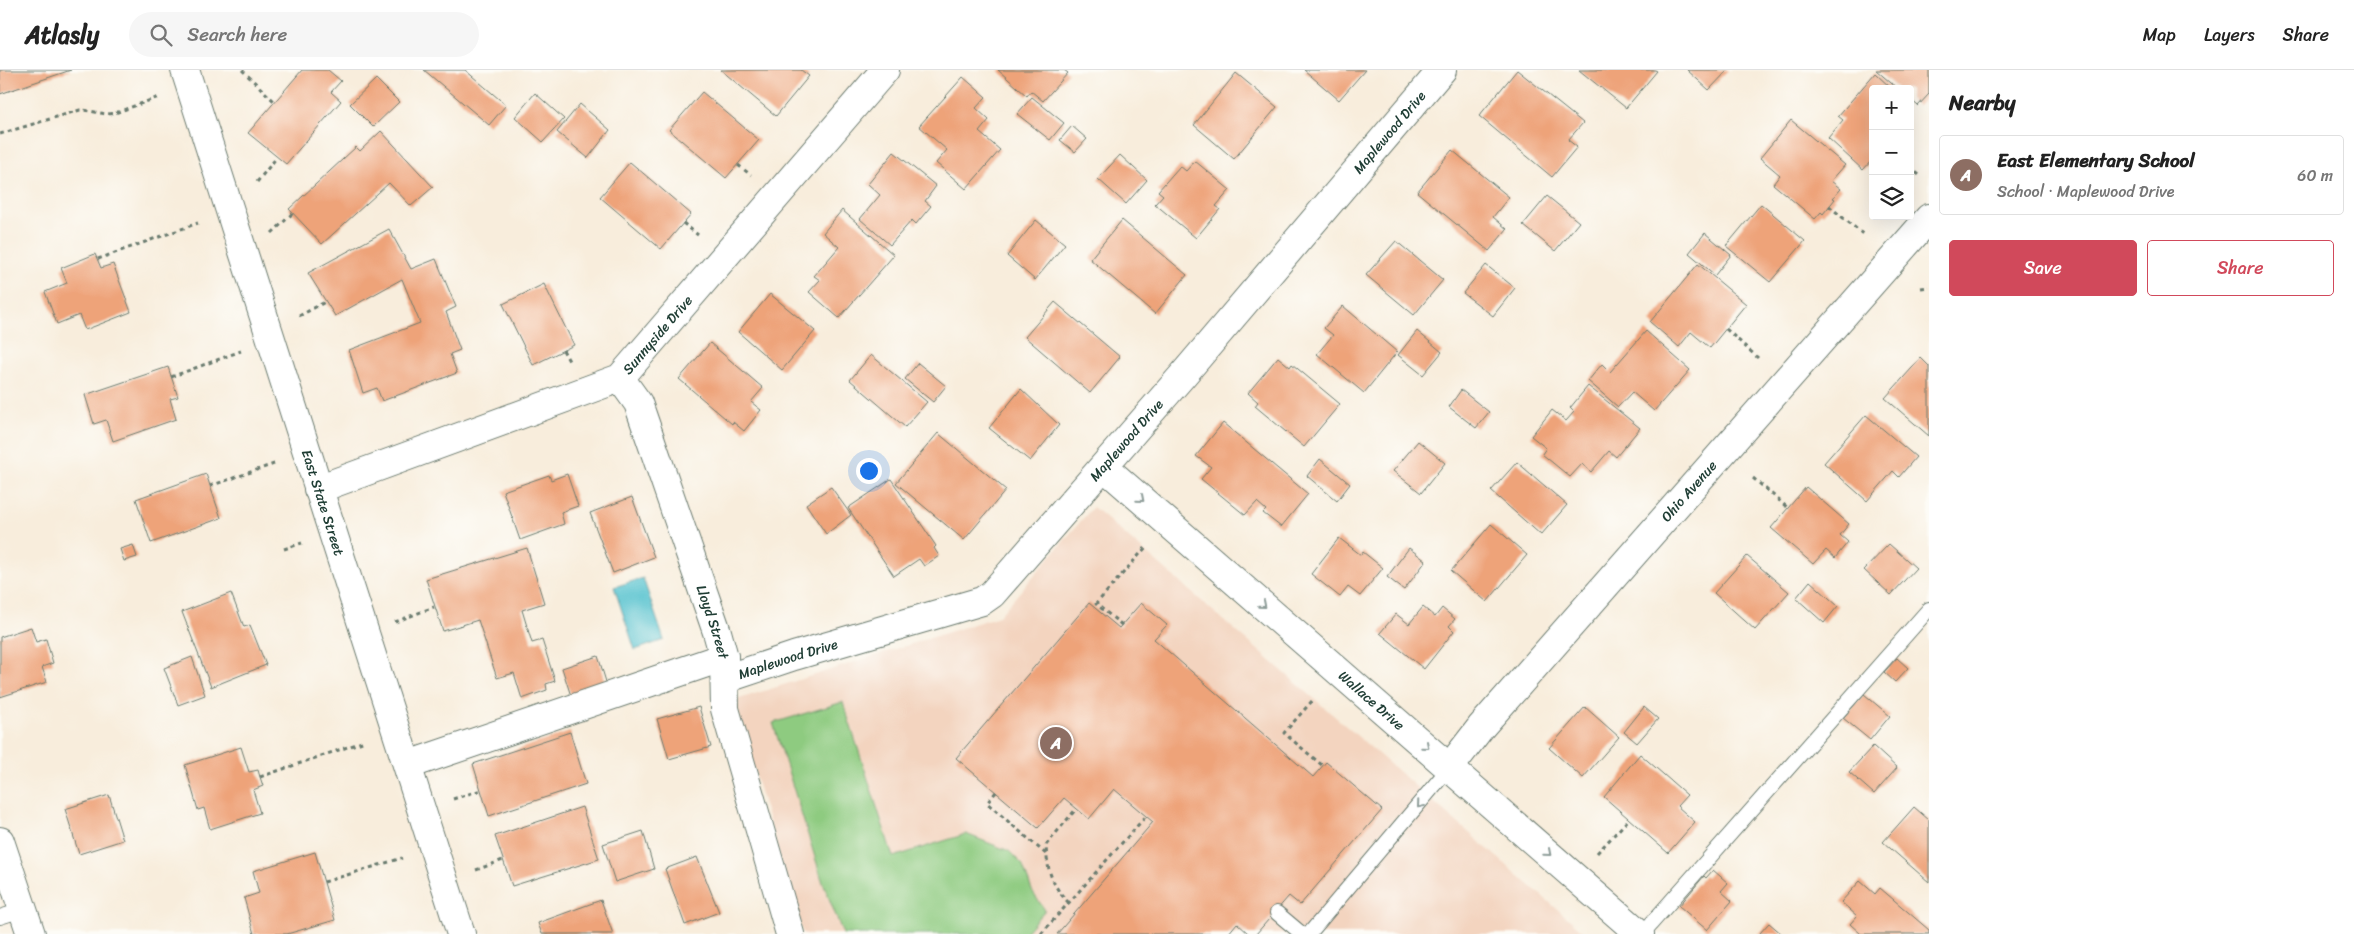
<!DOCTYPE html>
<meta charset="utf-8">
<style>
body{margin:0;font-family:Sriracha,sans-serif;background:#f6f6f6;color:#222}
.controls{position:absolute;right:15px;top:15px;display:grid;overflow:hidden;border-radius:5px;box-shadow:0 5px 20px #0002}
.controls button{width:45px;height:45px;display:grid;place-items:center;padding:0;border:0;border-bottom:1px solid #e0e0e0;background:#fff;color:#222;font:25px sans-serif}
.you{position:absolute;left:868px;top:400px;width:18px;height:18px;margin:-12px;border:4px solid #fff;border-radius:50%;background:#1a73e8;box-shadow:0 0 0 8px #1a73e833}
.badge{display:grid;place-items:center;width:32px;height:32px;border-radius:50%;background:#d1495b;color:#fff;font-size:16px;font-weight:700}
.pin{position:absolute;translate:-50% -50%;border:2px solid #fff;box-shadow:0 1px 5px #0006}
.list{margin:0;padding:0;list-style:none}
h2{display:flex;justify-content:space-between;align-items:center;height:65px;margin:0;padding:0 20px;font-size:21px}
h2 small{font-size:16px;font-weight:400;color:#767676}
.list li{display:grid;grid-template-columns:32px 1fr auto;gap:15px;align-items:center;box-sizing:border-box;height:80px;margin:0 10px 10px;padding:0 10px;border:1px solid #e0e0e0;border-radius:5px}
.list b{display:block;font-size:19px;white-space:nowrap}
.list p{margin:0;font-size:16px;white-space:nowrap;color:#767676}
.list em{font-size:16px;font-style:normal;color:#767676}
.actions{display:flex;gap:10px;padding:15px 20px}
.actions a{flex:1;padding:11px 0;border:1px solid #d1495b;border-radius:5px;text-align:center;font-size:18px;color:#d1495b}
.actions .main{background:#d1495b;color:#fff}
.icon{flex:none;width:28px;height:28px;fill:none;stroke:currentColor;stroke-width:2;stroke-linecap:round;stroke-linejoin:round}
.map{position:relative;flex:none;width:1929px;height:864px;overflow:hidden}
header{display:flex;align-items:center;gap:30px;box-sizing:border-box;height:70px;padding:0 25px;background:#fff;border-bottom:1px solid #e0e0e0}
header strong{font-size:24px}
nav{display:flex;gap:28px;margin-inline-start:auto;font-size:18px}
.search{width:350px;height:45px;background:#f6f6f6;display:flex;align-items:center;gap:12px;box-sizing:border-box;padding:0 18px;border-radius:28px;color:#767676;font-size:19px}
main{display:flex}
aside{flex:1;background:#fff}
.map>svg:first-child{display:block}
.built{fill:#f3d4bf}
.green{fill:#8ecb80;stroke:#56845a}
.water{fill:#56c2cf;stroke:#3a8082}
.building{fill:#eea379}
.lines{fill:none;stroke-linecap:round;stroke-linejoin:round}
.service-casing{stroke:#6b7b6f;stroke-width:16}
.minor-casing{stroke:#6b7b6f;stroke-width:30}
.secondary-casing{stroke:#6b7b6f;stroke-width:30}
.path{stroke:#6b7b6f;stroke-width:3;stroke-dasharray:4 4;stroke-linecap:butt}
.service{stroke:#fff;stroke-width:14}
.minor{stroke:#fff;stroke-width:28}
.secondary{stroke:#fff;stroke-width:28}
.oneway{stroke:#8f9e9a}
.labels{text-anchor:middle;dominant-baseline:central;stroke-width:4;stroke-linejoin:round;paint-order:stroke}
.street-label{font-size:14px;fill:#1f3d34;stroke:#fdfcf7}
</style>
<header>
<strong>Atlasly</strong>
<div class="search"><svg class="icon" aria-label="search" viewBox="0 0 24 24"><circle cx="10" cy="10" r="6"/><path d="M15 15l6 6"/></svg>Search here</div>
<nav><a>Map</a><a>Layers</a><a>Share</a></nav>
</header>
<main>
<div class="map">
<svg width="1929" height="864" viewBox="0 0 1929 864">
<rect width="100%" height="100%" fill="#fdfcf7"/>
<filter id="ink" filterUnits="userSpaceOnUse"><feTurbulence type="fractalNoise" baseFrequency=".02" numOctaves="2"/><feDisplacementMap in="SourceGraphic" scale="10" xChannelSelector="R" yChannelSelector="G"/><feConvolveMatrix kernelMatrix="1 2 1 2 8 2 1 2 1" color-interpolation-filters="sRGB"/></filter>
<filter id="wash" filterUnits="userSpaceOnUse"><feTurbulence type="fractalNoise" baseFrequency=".0096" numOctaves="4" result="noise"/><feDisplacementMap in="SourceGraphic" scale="20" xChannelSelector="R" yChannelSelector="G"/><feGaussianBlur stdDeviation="1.12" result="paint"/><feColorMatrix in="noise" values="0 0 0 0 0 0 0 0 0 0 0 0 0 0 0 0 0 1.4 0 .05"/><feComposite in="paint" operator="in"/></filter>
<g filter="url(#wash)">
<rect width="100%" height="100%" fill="#f8eddc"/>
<path class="built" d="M1093,437l321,278 172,149h-783l-70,-233 266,-85z"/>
<path class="green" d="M843,632l50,155 73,-23 43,17 13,13 11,29 12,17 -21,24h-181l-20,-51 -50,-160z"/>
<path class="water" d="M643,508l21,62 -29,10 -21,-63z"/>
<g id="blocks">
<g class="building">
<path d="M0,0h71l-71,24z"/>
<path d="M302,0h26l13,11 -10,11 10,9 -55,63 -38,-31z"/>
<path d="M424,0h41l41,35 -17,20z"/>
<path d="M721,0h80l8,6 -33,40z"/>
<path d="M998,0h66l4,3 -25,28 -12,-10 -4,5z"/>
<path d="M1304,0h61l-26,30z"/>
<path d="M1517,0l66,53 -15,17 9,7 -25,30 -73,-61z"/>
<path d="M1579,0h76l2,1 -31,37z"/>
<path d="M1687,0h41l-19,20z"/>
<path d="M1876,0h53v24l-11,12 -8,-7v-10h-12z"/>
<path d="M1236,3l41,34 -43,52 -40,-34z"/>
<path d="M1875,3l17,16h-19v70l-10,11 -35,-32 15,-18 -5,-4z"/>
<path d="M963,7l23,20 -10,11 13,12 -10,12 21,18 -34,39 -30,-26 11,-13 -28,-24z"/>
<path d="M376,9l23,23 -26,25 -23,-23z"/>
<path d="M702,22l57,48 -33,38 -57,-48z"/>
<path d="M535,23l29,26 -21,23 -28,-25z"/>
<path d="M1032,27l32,26 -14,17 -33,-26z"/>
<path d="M580,34l30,26 -22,28 -31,-26z"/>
<path d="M1791,50l54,45 -14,16 10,8 -8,9 2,1 -12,15 -2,-2 -6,7 -42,-35 7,-9 -20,-17z"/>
<path d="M1072,56l15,13 -12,13 -15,-12z"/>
<path d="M381,61l52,56 -22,19 -22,-23 -67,61 -33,-35 67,-62 4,4z"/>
<path d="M1452,80l57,47 -16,20 14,12 -18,22 -72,-59z"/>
<path d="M894,82l42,34 -11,15 6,5 -15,18 -4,-4 -22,25 -30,-26 20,-24 -12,-11z"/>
<path d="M1120,85l27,25 -21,24 -28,-25z"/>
<path d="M1195,91l35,29 -14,16 4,3 -24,29 -41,-34 8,-9 -5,-4 22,-25 6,5z"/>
<path d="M630,92l61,52 -30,35 -61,-52z"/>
<path d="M1547,126l32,26 -24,29 -32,-26z"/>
<path d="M1761,134l44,37 -35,41 -44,-36z"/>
<path d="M842,140l52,45 -55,63 -30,-26 11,-12 -6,-4 25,-29 -16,-14z"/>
<path d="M1036,150l29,24 -30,36 -28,-24z"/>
<path d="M1122,150l65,55 -32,39 -65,-55z"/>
<path d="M389,159l22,40 25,-10 20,48 -10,5 14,38 -10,4 7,19 -75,28 -5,-13 -14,5 -14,-43 71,-27 -18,-44 -67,37 -27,-43z"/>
<path d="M1705,163l26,22 -16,20 -26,-22z"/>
<path d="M1396,171l47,39 -29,35 -48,-40z"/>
<path d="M95,184l6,14 12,-4 18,48 -46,18 -6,-15 -22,9 -12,-32 22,-9 -6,-15z"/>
<path d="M1698,194l48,40 -36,44 -19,-16 -12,15 -29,-25z"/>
<path d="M1486,195l29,23 -22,28 -30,-23z"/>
<path d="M544,214l30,61 -41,20 -30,-61z"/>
<path d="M770,224l45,37 -33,39 -44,-38z"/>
<path d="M1055,232l65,55 -30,36 -65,-56z"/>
<path d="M1343,236l54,46 -33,41 -47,-39 16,-19 -9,-7z"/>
<path d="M1417,261l25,21 -19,23 -25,-20z"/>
<path d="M1646,261l44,39 -36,41 -22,-19 -14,15 -30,-26 14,-17 8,8z"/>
<path d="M710,273l53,45 -12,14 10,8 -17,21 -11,-9 -1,2 -53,-45z"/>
<path d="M871,285l56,47 -22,25 -55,-47z"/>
<path d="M1278,287l12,10 2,-3 48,40 -36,43 -49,-41 3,-4 -10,-9z"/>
<path d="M1921,288l8,8v70l-44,-38z"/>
<path d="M918,293l28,23 -13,16 -28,-23z"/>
<path d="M168,297l10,30 -8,2 6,20 -63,22 -7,-21 -12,4 -9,-29z"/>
<path d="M1588,316l52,42 -24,29 -7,-6 -18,21 -9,-8 -12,13 -28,-23 4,-6 -15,-12 21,-26 14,11 8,-9 -4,-4z"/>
<path d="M1021,319l38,36 -29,36 -41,-33z"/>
<path d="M1461,320l28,22 -13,16 -27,-21z"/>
<path d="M1866,345l50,42 -17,20 -6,-6 -26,30 -43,-38z"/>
<path d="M1223,353l85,71 -27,33 -18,-14 3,-3 -9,-8 -12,13 -44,-36 10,-12 -15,-11z"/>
<path d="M938,363l68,57 -42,50 -68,-57z"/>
<path d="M1418,371l27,22 -24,30 -28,-22z"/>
<path d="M1320,389l30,25 -13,17 -30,-25z"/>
<path d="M1517,392l50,43 -26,30 -50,-44z"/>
<path d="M206,404l15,44 -70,25 -15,-44z"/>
<path d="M567,404l11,32 -17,6 3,12 -44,16 -17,-49 46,-16 2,5z"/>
<path d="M891,409l45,67 -2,2 5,8 -15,10 -5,-7 -25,17 -46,-68z"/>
<path d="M831,417l20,28 -25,19 -20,-30z"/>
<path d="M1806,417l43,37 -9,11 8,7 -13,16 -9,-8 -13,14 -42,-36z"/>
<path d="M632,427l22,60 -41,16 -23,-60z"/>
<path d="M1491,454l36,31 -40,47 -36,-31z"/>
<path d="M1339,468l22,17 2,-3 20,16 -23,28 -12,-9 -8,10 -29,-23z"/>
<path d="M1889,474l27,24 -25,27 -27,-25z"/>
<path d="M133,475l4,12 -13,4 -4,-12z"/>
<path d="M527,478l17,55 -22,7 10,33 10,-3 13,41 -9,3 1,6 -25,9 -8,-26 -17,5 -19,-58 -35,11 -17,-52z"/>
<path d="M1409,478l17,13 -22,29 -17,-13z"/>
<path d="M1747,486l42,36 -34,38 -41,-37z"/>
<path d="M1810,511l28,25 -14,17 -28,-25z"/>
<path d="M231,523l13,34 6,-2 16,40 -55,22 -29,-75z"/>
<path d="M1089,533l30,25 22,-25 26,22 -13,14 159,138 13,-15 56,48 -82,95 -11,-9 -33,38h-7l-12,-11 -9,11h-171l96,-112 -39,-33 -25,30 -25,-21 -26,30 -82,-70z"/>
<path d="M1423,537l12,10 7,-9 13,11 -6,7 5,5 -30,38 -44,-36 16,-19 13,10z"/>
<path d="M31,557l5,15 10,-3 7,24 -11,4 5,15 -47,15v-60z"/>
<path d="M598,586l9,29 -36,11 -9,-28z"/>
<path d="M192,587l13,38 -27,10 -14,-37z"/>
<path d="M1897,588l11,10 -13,14 -11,-10z"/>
<path d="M1864,624l26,22 -20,24 -27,-22z"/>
<path d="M699,637l12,40 -42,12 -12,-40z"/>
<path d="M1585,637l34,30 -36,41 -34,-30z"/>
<path d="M1644,637l14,12 -21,24 -13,-11z"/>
<path d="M570,662l16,52 -97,32 -16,-52z"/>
<path d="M1873,676l24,22 -23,26 -25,-22z"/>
<path d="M241,677l8,25 9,-2 2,7 3,9 -10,4 7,23 -50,16 -6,-21 -6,2 -13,-45z"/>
<path d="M1640,684l47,41 -10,11 18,16 -27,31 -64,-56z"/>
<path d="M109,725l14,45 -44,14 -14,-45z"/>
<path d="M582,737l17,52 -87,27 -17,-50z"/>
<path d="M1914,737l15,13v62l-46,-40z"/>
<path d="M643,761l11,38 -39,13 -12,-38z"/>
<path d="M315,782l20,68 -48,14h-33l-10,-36 15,-5 -6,-22z"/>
<path d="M697,787l22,55 -34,13 -20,-56z"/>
<path d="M1713,800l15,13 -7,8 11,10 -25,29 -28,-24 25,-30 2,2z"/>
<path d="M1860,811l15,13 5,-6 49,42v4h-68l-11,-10 7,-8 -16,-14z"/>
<path d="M601,830l12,34h-71l-4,-11z"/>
<path d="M1769,853l13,11h-23z"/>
</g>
</g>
</g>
<g filter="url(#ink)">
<use href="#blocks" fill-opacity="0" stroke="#6b7b6f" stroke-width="1"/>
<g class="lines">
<g class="service-casing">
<g id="service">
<path d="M1277,843l25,21"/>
<path d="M0,847l22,-7"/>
<path d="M1309,864l141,-167"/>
<path d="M1642,864l287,-325"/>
</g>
</g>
<g class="minor-casing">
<g id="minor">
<path id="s1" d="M620,308l18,25 79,229 7,25 1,52 65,225"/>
<path id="s2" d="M1104,397l536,467"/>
<path id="s3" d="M318,419l302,-111 265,-308"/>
<path id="s4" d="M725,609l69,-23 188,-55 10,-7 191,-219 259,-305"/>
<path d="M408,695l316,-108"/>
<path id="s5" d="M1450,697l31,-40 448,-509"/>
<path d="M0,771l31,93"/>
</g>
</g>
<g class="secondary-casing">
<g id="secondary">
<path id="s6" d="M185,0l276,864"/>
</g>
</g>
<g class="path">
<path d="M242,0l33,32"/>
<path d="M0,64l80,-24c13,0 23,6 35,3l44,-16"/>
<path d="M738,95l13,10"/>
<path d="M1910,97l9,8"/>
<path d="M257,112l20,-25"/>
<path d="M1829,136l36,30"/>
<path d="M683,153l15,12"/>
<path d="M272,163l21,-20"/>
<path d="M98,189l100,-36"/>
<path d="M1921,218l8,-1"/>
<path d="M299,246l26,-14"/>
<path d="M1726,259l32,29"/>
<path d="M563,280l6,11"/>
<path d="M171,307l70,-26"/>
<path d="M1753,408l35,30"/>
<path d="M210,416l67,-23"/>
<path d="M284,479l18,-6"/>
<path d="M395,552l39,-15"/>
<path d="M1122,555l-26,-21 50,-57"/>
<path d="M1312,631l-28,32 39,33"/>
<path d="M260,707l105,-36"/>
<path d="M996,722l-9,11 60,52"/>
<path d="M453,729l28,-9"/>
<path d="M1597,783l32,-34"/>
<path d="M476,800l27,-10"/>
<path d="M324,812l78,-24"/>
<path d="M1069,833c-18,-18 -22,-34 -23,-58l30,-36"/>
<path d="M1041,864l105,-118"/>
</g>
<use href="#service" class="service"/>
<use href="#minor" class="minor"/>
<use href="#secondary" class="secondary"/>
</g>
<defs><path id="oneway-chevron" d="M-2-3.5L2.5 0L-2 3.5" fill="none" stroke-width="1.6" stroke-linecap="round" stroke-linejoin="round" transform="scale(1.25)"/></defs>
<g class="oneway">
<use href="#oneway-chevron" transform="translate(1141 429) rotate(41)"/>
<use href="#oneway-chevron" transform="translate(1263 535) rotate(41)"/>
<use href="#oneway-chevron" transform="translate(1426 676) rotate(41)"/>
<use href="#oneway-chevron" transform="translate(1420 735) rotate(130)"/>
<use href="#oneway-chevron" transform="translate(1548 783) rotate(41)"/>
</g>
</g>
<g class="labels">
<g class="street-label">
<text stroke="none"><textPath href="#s4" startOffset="890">Maplewood Drive</textPath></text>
<text stroke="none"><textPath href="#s3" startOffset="379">Sunnyside Drive</textPath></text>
<text stroke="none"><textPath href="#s4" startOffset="485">Maplewood Drive</textPath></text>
<text stroke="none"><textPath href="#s5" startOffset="365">Ohio Avenue</textPath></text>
<text stroke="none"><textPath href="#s6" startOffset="454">East State Street</textPath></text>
<text stroke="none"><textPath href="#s1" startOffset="262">Lloyd Street</textPath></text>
<text stroke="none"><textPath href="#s4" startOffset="66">Maplewood Drive</textPath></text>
<text stroke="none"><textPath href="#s2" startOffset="355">Wallace Drive</textPath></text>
</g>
</g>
</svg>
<div class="controls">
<button>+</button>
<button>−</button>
<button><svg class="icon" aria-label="layers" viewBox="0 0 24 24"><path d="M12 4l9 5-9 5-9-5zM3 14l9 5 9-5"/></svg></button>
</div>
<div class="you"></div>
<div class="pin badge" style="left:1056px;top:673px;background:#8d6e63">A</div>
</div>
<aside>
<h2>Nearby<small></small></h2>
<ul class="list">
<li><span class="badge" style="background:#8d6e63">A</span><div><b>East Elementary School</b><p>School · Maplewood Drive</p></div><em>60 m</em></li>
</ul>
<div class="actions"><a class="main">Save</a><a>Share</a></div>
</aside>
</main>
